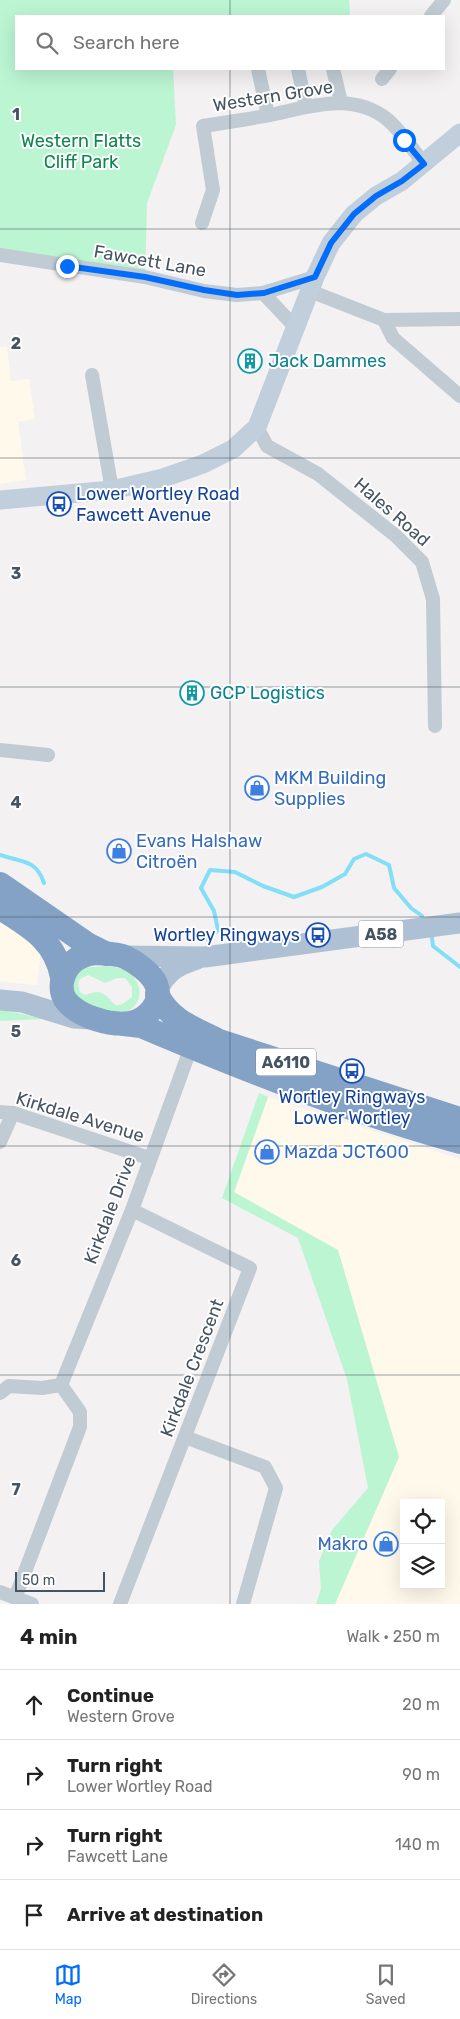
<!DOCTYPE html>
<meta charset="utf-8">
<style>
body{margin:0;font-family:Rubik,sans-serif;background:#f2f2f2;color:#222}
.controls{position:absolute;right:15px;bottom:15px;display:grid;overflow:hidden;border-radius:0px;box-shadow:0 5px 20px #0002}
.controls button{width:45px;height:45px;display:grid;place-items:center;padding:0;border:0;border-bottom:1px solid #e0e0e0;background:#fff;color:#222;font:25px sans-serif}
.scale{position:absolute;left:15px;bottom:12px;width:90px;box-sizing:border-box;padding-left:5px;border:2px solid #465461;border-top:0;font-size:14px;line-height:18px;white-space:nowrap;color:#465461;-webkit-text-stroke:4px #fff;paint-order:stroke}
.stop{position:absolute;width:15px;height:15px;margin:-11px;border:4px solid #036dfb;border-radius:50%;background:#fff}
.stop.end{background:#036dfb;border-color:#fff;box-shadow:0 1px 5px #0008}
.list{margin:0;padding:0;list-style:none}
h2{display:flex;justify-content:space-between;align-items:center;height:65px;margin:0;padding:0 20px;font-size:21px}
h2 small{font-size:16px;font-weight:400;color:#767676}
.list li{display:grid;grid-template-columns:32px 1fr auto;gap:15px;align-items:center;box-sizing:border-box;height:70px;padding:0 20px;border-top:1px solid #e0e0e0}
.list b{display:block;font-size:19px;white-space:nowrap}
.list p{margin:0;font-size:16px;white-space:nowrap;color:#767676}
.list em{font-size:16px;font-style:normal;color:#767676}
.icon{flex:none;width:28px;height:28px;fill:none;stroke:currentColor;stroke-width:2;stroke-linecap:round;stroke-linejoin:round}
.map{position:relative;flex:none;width:460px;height:1604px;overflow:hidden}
.search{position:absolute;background:#fff;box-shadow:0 5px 20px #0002;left:15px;right:15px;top:15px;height:55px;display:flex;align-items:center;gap:12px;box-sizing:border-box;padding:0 18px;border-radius:0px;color:#767676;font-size:19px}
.sheet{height:345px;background:#fff}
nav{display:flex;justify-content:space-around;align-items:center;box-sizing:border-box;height:70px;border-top:1px solid #e0e0e0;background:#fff;font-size:14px;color:#767676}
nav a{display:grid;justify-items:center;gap:2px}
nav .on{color:#036dfb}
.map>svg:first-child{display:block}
.commercial{fill:#fef9ea;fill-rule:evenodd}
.green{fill:#bbf5d2;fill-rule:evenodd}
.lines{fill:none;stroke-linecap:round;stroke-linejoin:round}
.stream{stroke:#83def7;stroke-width:4}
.street{stroke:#c0cbd4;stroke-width:14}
.secondary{stroke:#c1cedc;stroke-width:19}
.primary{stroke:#aec0d3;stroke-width:21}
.highway{stroke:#83a2c5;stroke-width:24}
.route{stroke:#036dfb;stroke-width:6}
.grid{fill:none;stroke:#465461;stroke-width:1;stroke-opacity:0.55}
.labels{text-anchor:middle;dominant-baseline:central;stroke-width:4;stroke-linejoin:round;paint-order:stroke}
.shield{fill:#fff;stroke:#7e8790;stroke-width:1}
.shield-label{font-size:16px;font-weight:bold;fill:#465461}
.street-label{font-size:18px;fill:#465461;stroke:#fff}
.park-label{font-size:18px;fill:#0c874b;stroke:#fff}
.culture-label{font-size:18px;fill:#0d838f;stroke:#fff;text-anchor:start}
.transit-label{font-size:18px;fill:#164399;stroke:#fff;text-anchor:start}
.shop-label{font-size:18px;fill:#366cbe;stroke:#fff;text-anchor:start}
.grid-label{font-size:16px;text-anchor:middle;font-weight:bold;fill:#465461;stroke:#fff;stroke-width:4;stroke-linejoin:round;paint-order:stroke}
</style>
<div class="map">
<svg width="460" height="1604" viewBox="0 0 460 1604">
<rect width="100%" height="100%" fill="#f3f1f1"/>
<g class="commercial">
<path d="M7,346l4,35 18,-2 6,40 -17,3 8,58 -26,4v-137z"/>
<path d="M0,921l41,30 -4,34 -37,-3z"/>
<path d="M268,1097l192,62v445h-125l64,-147 -61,-207 -104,-57zM404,1503h37v82h-37z"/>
</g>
<g class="green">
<path d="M0,0h349l1,16h-334v53h157l3,56 -29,78 -2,74 -145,-22z"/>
<path d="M106,966c6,1 14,1 19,4 19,10 21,38 -4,43 -15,2 -38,-10 -50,-19l-1,-20 10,-6zM88,975l17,8 12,-5h8l7,9v10c-22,18 -15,2 -31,-4 -4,-2 -12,1 -16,2l-5,-3 -2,-9 2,-4z"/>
<path d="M0,1009l43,10 -43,2z"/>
<path d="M259,1093l9,4 -34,95 104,58 61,207 -64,147h-19l5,-15 -2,-28 13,-31 36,-42 -21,-109 -49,-141 -76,-40z"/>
</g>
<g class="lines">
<g class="stream">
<path d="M0,855c21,7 36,4 44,28"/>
<path d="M432,938l1,8 27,21"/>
<path d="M208,940l10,-10 -4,-19 -13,-23 9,-18 25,2 28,14 31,11 28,-10 23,-13 9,-15 12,-5 23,11 5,23 17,20 11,8"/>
</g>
<g class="street">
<path d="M431,16l13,-16"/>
<path d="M258,69l10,46"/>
<path d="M298,69l8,37"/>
<path d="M333,69l8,33"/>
<path d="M382,79l8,-10"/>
<path d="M202,223l11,-33 -10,-64c24,-4 48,-7 72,-12 37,-8 79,-22 113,6 12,10 26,31 36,44"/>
<path d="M0,255l145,22 59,14 33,4 26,-2 33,35"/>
<path d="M310,291l74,29 9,18 67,58"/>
<path d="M263,293l52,-16"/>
<path d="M384,320l76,-1"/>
<path d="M92,375l20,115"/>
<path d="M257,427l10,19 51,28 78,62 26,26 11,37 2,127"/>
<path d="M0,750l48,5"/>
<path d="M0,1112l13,1 136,45"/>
<path d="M0,1142l13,-29"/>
<path d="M61,1385l71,-175 59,-163"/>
<path d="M0,1393l9,-7 33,2 19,-3"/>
<path d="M185,1437l80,30 11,21 -33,116"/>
<path d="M0,1592l32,12"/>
<path d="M15,1598l65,-171v-15l-19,-27"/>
<path d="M120,1604l130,-336 -118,-58"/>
</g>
<path class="secondary" d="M0,500l112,-10 51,-12 40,-14 30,-15 24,-22 58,-150 16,-34 23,-29 22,-18 26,-15 58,-48"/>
<g class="primary">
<path d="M123,956l82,1 255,-34"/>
<path d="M157,990c12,-20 19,-24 40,-31"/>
<path d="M0,1000l22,2 52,16 17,1"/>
</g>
<g class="highway">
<path d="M0,884l87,60 20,10"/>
<path d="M0,908c30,19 55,32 62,69"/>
<path d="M95,953c9,1 21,0 30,4 11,5 26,16 31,27 8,18 -9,36 -26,39 -19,3 -50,-6 -63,-21 -10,-12 -5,-31 7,-41 6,-5 13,-7 21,-8z"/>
<path d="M157,994c13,27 37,34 62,47l241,78"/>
<path d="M124,1024l17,2c104,44 210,86 319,116"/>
</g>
</g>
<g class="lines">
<path class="route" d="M67,266l78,11 59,13 33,5 27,-2 51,-16 16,-34 23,-29 22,-18 26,-15 22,-17 -20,-24"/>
</g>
<path class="grid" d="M230,0v16M230,69v1535M0,229h460M0,458h460M0,687h460M0,917h460M0,1146h460M0,1375h460"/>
<defs>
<g id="building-ring" transform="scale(1.25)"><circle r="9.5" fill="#fff" stroke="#0f9aa8" stroke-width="1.5"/><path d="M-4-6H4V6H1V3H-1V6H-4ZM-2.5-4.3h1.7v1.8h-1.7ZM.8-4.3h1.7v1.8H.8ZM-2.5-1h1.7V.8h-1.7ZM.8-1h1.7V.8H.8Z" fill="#0f9aa8"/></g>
<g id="bus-ring" transform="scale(1.25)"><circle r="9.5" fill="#fff" stroke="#1a4fb4" stroke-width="1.5"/><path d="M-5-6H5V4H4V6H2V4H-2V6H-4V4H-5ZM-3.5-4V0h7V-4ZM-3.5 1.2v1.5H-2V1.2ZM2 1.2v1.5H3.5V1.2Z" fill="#1a4fb4"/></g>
<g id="shop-ring" transform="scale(1.25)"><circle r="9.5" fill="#fff" stroke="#3f7fe0" stroke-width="1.5"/><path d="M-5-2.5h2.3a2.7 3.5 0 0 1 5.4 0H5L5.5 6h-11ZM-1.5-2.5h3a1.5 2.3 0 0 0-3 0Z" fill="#3f7fe0"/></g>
</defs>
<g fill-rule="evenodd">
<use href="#building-ring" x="250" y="361"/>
<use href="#bus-ring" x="59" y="504"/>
<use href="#building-ring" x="192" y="693"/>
<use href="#shop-ring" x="257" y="788"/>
<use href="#shop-ring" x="119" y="851"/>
<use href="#bus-ring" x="318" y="935"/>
<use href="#bus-ring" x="352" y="1071"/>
<use href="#shop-ring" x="267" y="1152"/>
<use href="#shop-ring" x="386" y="1544"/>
</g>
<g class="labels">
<g class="shield">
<rect x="358.5" y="920.5" width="45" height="27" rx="4"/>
<rect x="256" y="1048.5" width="60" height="27" rx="4"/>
</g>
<g class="shield-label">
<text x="381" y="934">A58</text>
<text x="286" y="1062">A6110</text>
</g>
<g class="street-label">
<text transform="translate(273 96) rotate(-9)">Western Grove</text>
<text transform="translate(150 261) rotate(10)">Fawcett Lane</text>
<text transform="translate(392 512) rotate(41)">Hales Road</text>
<text transform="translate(80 1117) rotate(17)">Kirkdale Avenue</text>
<text transform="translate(110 1210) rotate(-69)">Kirkdale Drive</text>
<text transform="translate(192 1368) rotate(-69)">Kirkdale Crescent</text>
</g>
<g class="park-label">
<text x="81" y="141">Western Flatts<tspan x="81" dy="21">Cliff Park</tspan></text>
</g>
<g class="culture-label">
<text x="268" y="361">Jack Dammes</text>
<text x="210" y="693">GCP Logistics</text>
</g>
<g class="transit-label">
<text x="76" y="494">Lower Wortley Road<tspan x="76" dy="21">Fawcett Avenue</tspan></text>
<text x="300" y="935" text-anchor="end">Wortley Ringways</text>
<text x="352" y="1097" text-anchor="middle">Wortley Ringways<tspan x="352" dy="21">Lower Wortley</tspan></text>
</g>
<g class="shop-label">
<text x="274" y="778">MKM Building<tspan x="274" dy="21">Supplies</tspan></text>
<text x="136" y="841">Evans Halshaw<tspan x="136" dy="21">Citroën</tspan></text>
<text x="284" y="1152">Mazda JCT600</text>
<text x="368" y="1544" text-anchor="end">Makro</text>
</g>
</g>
<g class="grid-label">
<text x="16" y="120">1</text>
<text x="16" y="349">2</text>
<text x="16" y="579">3</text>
<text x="16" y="808">4</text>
<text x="16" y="1037">5</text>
<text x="16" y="1266">6</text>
<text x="16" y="1495">7</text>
</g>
</svg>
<div class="controls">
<button><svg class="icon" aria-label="locate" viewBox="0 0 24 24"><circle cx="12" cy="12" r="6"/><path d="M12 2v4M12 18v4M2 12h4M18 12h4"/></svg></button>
<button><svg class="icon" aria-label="layers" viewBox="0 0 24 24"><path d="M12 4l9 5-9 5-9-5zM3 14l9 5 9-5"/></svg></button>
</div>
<div class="scale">50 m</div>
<div class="stop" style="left:404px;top:140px"></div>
<div class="stop end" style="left:67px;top:266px"></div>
<div class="search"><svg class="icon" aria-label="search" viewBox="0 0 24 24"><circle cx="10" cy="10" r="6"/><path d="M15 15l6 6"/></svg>Search here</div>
</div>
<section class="sheet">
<h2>4 min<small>Walk · 250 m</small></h2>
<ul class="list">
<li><svg class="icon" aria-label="ahead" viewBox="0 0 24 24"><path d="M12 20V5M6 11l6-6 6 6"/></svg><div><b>Continue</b><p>Western Grove</p></div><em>20 m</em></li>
<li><svg class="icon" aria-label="right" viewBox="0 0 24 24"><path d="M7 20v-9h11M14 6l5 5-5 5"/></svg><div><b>Turn right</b><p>Lower Wortley Road</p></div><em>90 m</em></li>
<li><svg class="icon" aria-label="right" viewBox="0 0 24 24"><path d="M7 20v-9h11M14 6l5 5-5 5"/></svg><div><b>Turn right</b><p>Fawcett Lane</p></div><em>140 m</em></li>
<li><svg class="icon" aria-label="arrive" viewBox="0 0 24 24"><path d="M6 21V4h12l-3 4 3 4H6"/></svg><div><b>Arrive at destination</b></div></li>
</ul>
</section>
<nav>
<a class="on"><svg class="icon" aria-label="map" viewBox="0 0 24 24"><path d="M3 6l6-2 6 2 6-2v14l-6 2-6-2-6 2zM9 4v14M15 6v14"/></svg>Map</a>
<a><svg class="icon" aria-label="directions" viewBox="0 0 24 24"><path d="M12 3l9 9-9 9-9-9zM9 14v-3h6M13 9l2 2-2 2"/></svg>Directions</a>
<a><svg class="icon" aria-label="saved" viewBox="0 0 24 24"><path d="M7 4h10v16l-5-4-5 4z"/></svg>Saved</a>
</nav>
